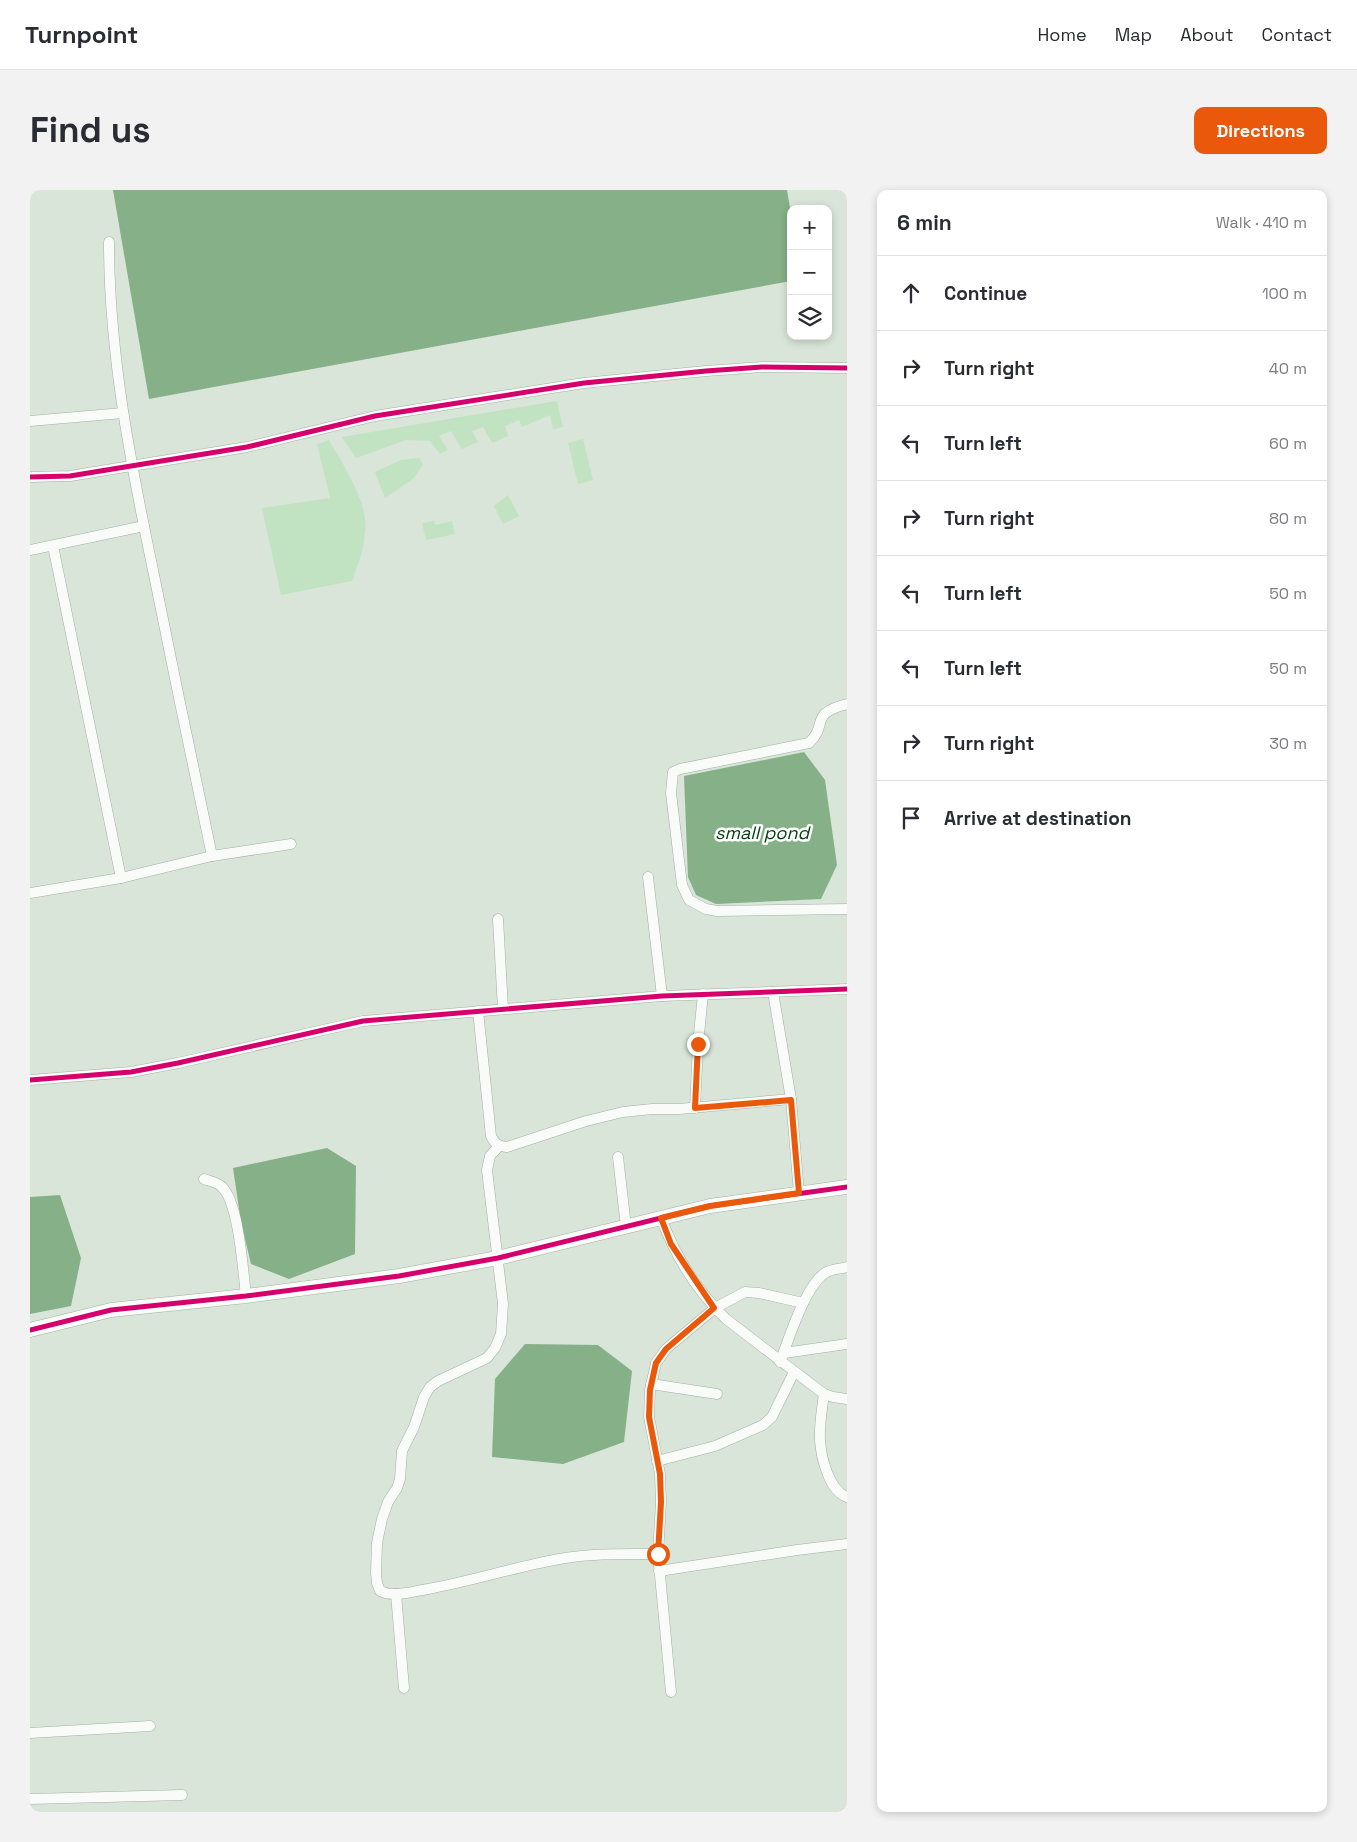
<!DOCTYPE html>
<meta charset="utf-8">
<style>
body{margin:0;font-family:"Space Grotesk",sans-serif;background:#f2f2f3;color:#2b2b33}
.controls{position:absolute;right:15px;top:15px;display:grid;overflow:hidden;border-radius:10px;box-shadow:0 2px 8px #0003}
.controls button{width:45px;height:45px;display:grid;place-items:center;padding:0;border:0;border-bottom:1px solid #e1e1e2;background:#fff;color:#2b2b33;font:25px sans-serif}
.stop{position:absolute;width:15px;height:15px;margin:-11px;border:4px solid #ea580c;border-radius:50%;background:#fff}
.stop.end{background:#ea580c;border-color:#fff;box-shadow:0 1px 5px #0008}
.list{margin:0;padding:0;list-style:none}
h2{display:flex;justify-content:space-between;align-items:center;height:65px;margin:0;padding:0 20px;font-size:21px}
h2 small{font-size:16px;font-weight:400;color:#7c7c81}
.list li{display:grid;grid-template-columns:32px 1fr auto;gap:15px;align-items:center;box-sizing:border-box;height:75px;padding:0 20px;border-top:1px solid #e1e1e2}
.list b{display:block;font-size:19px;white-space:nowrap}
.list em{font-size:16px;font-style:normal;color:#7c7c81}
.icon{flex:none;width:28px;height:28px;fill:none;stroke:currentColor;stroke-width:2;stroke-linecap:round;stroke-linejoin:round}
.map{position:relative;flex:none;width:817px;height:1622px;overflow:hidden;border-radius:10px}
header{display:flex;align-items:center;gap:30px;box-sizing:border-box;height:70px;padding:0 25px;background:#fff;border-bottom:1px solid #e1e1e2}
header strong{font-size:24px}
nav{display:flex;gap:28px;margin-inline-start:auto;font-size:18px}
.intro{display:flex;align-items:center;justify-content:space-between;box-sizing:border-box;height:120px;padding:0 30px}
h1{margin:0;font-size:35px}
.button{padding:12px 22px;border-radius:10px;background:#ea580c;color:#fff;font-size:18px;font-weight:700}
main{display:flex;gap:30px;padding:0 30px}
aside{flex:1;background:#fff;border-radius:10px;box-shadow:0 2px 8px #0003}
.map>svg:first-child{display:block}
.green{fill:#c1e3c2}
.water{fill:#86b088}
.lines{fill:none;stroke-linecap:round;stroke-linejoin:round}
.street-casing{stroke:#a4afa4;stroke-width:11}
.secondary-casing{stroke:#a4afa4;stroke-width:15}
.street{stroke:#f9fbf9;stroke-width:10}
.secondary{stroke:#f9fbf9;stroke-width:14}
.cycleway-casing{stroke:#fff;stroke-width:8}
.cycleway{stroke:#d6006c;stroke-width:5}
.route{stroke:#ea580c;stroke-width:6}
.labels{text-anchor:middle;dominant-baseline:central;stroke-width:5;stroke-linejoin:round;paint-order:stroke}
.water-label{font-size:18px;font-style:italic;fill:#02420f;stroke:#fff}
</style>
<header>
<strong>Turnpoint</strong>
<nav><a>Home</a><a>Map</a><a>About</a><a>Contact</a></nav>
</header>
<div class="intro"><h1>Find us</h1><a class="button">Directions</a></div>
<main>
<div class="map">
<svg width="817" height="1622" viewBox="0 0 817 1622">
<rect width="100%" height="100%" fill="#d8e5d8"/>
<g class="green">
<path d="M527,211l6,26 -10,2 -3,-14 -28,12 -3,-7 -14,6 3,10 -16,7 -9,-16 -11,4 6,11 -16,7 -11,-18 -12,5 9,14 -8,4 -10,-13 -24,-1 -50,18 -14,-21z"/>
<path d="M553,249l10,41 -15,4 -10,-41z"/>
<path d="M299,250c14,25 40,63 36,92 -1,17 -7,33 -13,49l-71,14 -19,-87 68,-10 -13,-54z"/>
<path d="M389,268l4,6 -9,14 -29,20 -10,-26 26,-12z"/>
<path d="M478,305l11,21 -16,8 -9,-18z"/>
<path d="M404,331l1,4 17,-4 3,13 -29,6 -4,-17z"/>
</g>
<g class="water">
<path d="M83,0h674l4,24v67l-642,118z"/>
<path d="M774,562l21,28 12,85 -16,34 -105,5 -20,-9 -8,-18 -4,-101z"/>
<path d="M297,958l29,18 -1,88 -66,25 -38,-15 -10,-42 -8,-54z"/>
<path d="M30,1005l21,63 -10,48 -41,8v-117z"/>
<path d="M495,1154l73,1 34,26 -8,71 -61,22 -71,-7 3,-78z"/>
</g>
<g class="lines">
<g class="street-casing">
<g id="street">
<path d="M79,52c0,113 22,223 45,333 19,94 38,187 58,281"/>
<path d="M0,231l93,-8"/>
<path d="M0,287l40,-1 177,-29 128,-31 209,-33 122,-12 56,-4 85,1"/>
<path d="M23,356l68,332"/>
<path d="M0,360l114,-24"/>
<path d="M817,514c-39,10 -18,20 -38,39l-129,26 -7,3 -2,21 11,92 7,15 17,9 11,2 130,-2"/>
<path d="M618,687l14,119"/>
<path d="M0,703l91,-15 91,-22 79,-12"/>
<path d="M468,729l5,90"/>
<path d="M743,802l18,107 8,94"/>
<path d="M448,821l13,125c4,8 7,10 16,11l79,-26 37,-9 29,-3h27l112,-10"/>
<path d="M0,890l101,-8 47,-9 185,-42 299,-25 185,-7"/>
<path d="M665,918l3,-64 5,-50"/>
<path d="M469,956l-9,10 -3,14 16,134 -2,30 -6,14 -8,10 -49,23 -8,6 -6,10 -10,30 -12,24 -2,28 -3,9 -9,14 -6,17 -5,24 -1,30 1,10 3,8c14,7 34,0 48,-2 44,-8 87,-22 131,-30 32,-6 66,-5 99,-5"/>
<path d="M588,967l8,70"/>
<path d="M174,989c5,2 13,3 18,8 17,16 21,84 24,109"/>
<path d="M631,1028c14,37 36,73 65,101l98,75 9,3 14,2"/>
<path d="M754,1163l63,-9"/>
<path d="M750,1172c9,-23 25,-76 45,-89 5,-4 15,-4 22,-6"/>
<path d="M621,1194l66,10"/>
<path d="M794,1204c-2,15 -5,32 -4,46 1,17 9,51 27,57"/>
<path d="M627,1271l58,-15 48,-21 9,-8 22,-45"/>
<path d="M629,1381l138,-21 50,-6"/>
<path d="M366,1404l8,94"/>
<path d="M641,1502l-13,-138 3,-52 -1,-28 -11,-57 1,-27 6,-27 10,-14 49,-41 30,-16 14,1 44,10"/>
<path d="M0,1543l120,-7"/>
<path d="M0,1609l152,-4"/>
</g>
</g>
<g class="secondary-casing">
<path id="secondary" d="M0,1140l81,-20 135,-14 153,-20 99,-18 212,-52 137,-19"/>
</g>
<use href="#street" class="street"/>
<use href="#secondary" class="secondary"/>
<g class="cycleway-casing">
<g id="cycleway">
<path d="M0,287l40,-1 177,-29 128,-31 209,-33 122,-12 56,-4 85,1"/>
<path d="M0,890l101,-8 47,-9 185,-42 299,-25 185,-7"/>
<path d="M0,1140l81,-20 135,-14 153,-20 99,-18 212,-52 137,-19"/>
</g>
</g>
<use href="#cycleway" class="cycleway"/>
</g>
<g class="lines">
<path class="route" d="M628,1364l3,-52 -1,-28 -11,-57 1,-27 6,-27 10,-14 48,-41 -43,-64 -10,-26 49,-12 89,-13 -8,-93 -96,8 3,-64"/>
</g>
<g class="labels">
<g class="water-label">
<text x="732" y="642">small pond</text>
</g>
</g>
</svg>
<div class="controls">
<button>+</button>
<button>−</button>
<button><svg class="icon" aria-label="layers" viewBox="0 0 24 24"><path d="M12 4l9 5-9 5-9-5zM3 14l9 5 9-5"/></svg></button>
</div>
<div class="stop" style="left:628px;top:1364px"></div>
<div class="stop end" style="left:668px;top:854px"></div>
</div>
<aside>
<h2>6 min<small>Walk · 410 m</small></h2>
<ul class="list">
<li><svg class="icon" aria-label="ahead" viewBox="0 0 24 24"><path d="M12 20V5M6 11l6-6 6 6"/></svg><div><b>Continue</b></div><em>100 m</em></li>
<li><svg class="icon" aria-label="right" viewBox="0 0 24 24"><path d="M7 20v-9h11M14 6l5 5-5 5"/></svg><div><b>Turn right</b></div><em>40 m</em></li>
<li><svg class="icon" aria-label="left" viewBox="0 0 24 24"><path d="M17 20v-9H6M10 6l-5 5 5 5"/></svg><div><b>Turn left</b></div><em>60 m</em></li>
<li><svg class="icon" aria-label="right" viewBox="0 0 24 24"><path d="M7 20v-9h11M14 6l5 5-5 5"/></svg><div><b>Turn right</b></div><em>80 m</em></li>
<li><svg class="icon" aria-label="left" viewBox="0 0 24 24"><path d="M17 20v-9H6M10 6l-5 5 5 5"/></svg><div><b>Turn left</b></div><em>50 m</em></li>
<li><svg class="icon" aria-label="left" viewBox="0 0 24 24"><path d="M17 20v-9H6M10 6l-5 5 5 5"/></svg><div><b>Turn left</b></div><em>50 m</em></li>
<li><svg class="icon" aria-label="right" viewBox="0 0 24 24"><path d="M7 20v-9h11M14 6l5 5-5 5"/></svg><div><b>Turn right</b></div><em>30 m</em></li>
<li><svg class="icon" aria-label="arrive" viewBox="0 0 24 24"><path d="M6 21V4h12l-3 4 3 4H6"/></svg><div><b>Arrive at destination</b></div></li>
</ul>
</aside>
</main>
